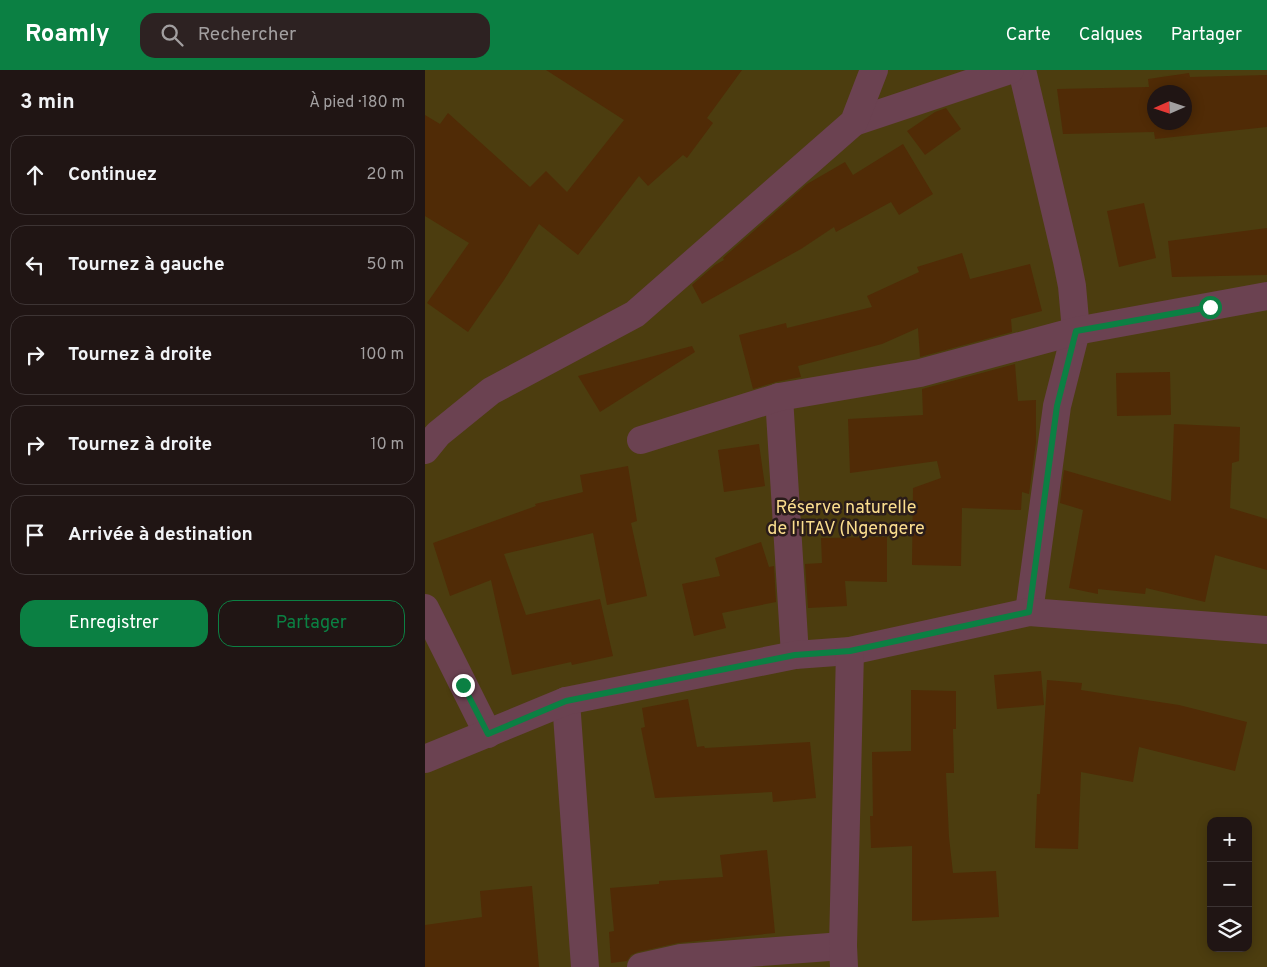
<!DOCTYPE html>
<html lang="fr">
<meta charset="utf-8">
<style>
body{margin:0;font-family:Overpass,sans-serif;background:#2d2222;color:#f1f3f6}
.controls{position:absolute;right:15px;bottom:15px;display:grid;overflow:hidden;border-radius:10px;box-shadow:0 2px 12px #0003}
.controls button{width:45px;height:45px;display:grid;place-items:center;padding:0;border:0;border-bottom:1px solid #3d3434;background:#201514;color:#f1f3f6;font:25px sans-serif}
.compass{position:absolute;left:722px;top:15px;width:45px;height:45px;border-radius:50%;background:#201514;box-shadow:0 2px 12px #0003;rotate:267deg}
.stop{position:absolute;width:15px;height:15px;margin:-11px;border:4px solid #0b8043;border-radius:50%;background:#fff}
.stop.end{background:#0b8043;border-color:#fff;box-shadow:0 1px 5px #0008}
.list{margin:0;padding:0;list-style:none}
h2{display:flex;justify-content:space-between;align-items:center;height:65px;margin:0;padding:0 20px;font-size:21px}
h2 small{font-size:16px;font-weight:400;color:#a29fa0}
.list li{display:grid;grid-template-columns:32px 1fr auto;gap:15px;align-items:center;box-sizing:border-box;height:80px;margin:0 10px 10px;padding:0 10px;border:1px solid #3d3434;border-radius:15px}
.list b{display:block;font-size:19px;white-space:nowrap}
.list em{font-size:16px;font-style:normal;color:#a29fa0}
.actions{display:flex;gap:10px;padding:15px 20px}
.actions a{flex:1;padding:11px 0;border:1px solid #0b8043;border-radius:15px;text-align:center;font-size:18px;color:#0b8043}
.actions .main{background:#0b8043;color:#fff}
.icon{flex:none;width:28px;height:28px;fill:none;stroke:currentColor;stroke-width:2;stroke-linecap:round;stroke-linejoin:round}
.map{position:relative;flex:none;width:842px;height:897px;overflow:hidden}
header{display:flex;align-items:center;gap:30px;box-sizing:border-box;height:70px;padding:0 25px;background:#0b8043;color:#fff}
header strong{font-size:24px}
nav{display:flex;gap:28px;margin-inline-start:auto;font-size:18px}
.search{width:350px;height:45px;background:#2d2222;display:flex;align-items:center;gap:12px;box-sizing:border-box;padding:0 18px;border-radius:15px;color:#a29fa0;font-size:19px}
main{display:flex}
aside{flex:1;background:#201514}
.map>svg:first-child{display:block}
.park{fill:#4c3d0f;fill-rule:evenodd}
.building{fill:#502b06;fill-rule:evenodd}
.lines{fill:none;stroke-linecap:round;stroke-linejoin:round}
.street{stroke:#6b4251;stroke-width:28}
.route{stroke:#0b8043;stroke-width:6}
.labels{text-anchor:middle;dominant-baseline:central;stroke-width:5;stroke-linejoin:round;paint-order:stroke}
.park-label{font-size:18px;fill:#fadd8e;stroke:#2a1c1a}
</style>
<header>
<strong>Roamly</strong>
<div class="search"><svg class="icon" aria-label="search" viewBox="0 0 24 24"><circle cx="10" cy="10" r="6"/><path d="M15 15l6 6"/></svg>Rechercher</div>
<nav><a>Carte</a><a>Calques</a><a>Partager</a></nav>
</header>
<main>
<aside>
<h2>3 min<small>À pied · 180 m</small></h2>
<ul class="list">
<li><svg class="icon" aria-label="ahead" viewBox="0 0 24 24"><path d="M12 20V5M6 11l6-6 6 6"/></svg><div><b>Continuez</b></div><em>20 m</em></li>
<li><svg class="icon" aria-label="left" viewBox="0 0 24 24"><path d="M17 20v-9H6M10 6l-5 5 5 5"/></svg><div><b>Tournez à gauche</b></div><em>50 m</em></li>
<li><svg class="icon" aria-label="right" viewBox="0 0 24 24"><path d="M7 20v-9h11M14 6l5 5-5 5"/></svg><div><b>Tournez à droite</b></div><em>100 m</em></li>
<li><svg class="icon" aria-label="right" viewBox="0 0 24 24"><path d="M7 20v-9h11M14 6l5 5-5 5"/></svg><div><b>Tournez à droite</b></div><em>10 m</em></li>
<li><svg class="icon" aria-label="arrive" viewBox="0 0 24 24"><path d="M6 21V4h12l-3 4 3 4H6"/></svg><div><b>Arrivée à destination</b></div></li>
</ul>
<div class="actions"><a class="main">Enregistrer</a><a>Partager</a></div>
</aside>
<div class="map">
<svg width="842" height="897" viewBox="0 0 842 897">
<rect width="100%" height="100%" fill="#2a1c1a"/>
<path class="park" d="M0,0h842v897h-842zM730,22h30v30h-30zM786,751h37v127h-37z"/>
<g class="building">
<path d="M121,0h196l-35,48 6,5 -26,35 -4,-3 -35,31 -9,-10 -61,79 -39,-31 -35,56 -36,52 -41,-29 42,-60 -44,-27v-101l15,9 8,-11 82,74 16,-16 21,21 57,-72z"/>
<path d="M764,3l1,4 77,-2v52l-112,12 -1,-7 -91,2 -6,-45 92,-2 -1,-8zM730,22h30v30h-30z"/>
<path d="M521,38l15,21 -36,26 -18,-24 28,-19z"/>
<path d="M478,74l30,50 -34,21 -8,-13 -55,30 -2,-5 -33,22 -99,55 -10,-19 23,-20 9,-5 -1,-2 84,-74 38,-22 8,13z"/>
<path d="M719,133l12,55 -37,9 -12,-56z"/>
<path d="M842,158v47l-95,2 -4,-36z"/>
<path d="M537,183l8,26 60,-15 12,47 -31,8 1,13 -92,25 -2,-29 -36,16 -84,22 3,11 -25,5 -23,7 -14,-54 47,-12 1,5 85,-21 -5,-11 52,-24 -2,-5z"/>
<path d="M267,276l3,6 -95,60 -22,-36z"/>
<path d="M590,294l3,37 18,-1v42l-7,52 -7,-2 -1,18 -59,-2 -1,58 -49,-1 1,-77 28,-10 -4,-17 -87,12 -2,-54 75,-4 -1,-26z"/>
<path d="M745,302l1,43 -54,1 -1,-43z"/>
<path d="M749,354l66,3 -1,34 -7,2 -2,45 37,11v51l-52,-15 -10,47 -59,-14 -1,6 -47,-5v5l-29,-6 14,-78 -23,-7 4,-33 107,31z"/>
<path d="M334,374l6,42 -41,6 -6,-42z"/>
<path d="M203,396l9,55 -6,2 16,73 -40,9 -14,-72 -89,21 22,61 74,-16 13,57 -41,9 -1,-3 -59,13 -21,-95 -41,16 -17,-53 103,-37 -1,-2 48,-12 -3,-17z"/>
<path d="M462,467v45l-42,-1 2,25 -39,2 -3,-44 17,-1 -1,-25z"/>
<path d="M336,472l8,25 5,-1 2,36 -54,11 4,15 -32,8 -12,-52 38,-8 -5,-18z"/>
<path d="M616,601l3,34 -47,4 -3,-34z"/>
<path d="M622,610l35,3 -1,7 98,15 68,17 -12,49 -96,-24 -6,35 -52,-10 -3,77 -43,-1 2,-54h3z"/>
<path d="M486,620l45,1v38h-3l1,44h-8l3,64 4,36 43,-2 3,46 -87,4v-75l-41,2 -1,-32h3l-1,-64 39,-1z"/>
<path d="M263,629l9,48 7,-1 1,2 105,-6 6,56 -43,4 -1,-10 -117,6 -14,-70 4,-1 -3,-19z"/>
<path d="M342,780l8,83 -97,10 -40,9 -7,3 -4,6 -16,2 -2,-31 5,-1 -4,-43 49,-4v-3l64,-4 -3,-22z"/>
<path d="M107,816l7,81h-114v-42l57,-8 -2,-26z"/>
</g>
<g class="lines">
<g class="street">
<path d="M597,0l45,191 5,25 4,45 -19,75 -28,206"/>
<path d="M429,52l156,-52"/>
<path d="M354,327l16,258"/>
<path d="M216,370l138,-43 141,-24 156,-42 191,-35"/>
<path d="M0,380l13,-16 53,-43 144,-77 219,-192 20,-52"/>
<path d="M0,538l63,126"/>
<path d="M141,631l19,266"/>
<path d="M0,689l141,-58 229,-46 55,-4 179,-39 238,18"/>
<path d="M216,897l40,-9 162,-12"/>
<path d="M419,897l-1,-21 7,-295"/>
</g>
</g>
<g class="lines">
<path class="route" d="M38,615l25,49 78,-33 229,-46 55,-4 179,-39 28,-206 19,-75 134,-24"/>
</g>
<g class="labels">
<g class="park-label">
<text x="421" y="438">Réserve naturelle<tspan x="421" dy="21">de l'ITAV (Ngengere</tspan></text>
</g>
</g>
</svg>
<div class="controls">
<button>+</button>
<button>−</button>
<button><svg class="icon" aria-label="layers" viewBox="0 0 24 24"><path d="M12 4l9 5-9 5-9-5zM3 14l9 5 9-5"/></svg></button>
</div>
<svg class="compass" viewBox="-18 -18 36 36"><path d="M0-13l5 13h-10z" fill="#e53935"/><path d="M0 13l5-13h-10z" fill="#a29fa0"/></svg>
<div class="stop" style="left:785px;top:237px"></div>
<div class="stop end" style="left:38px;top:615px"></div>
</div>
</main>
